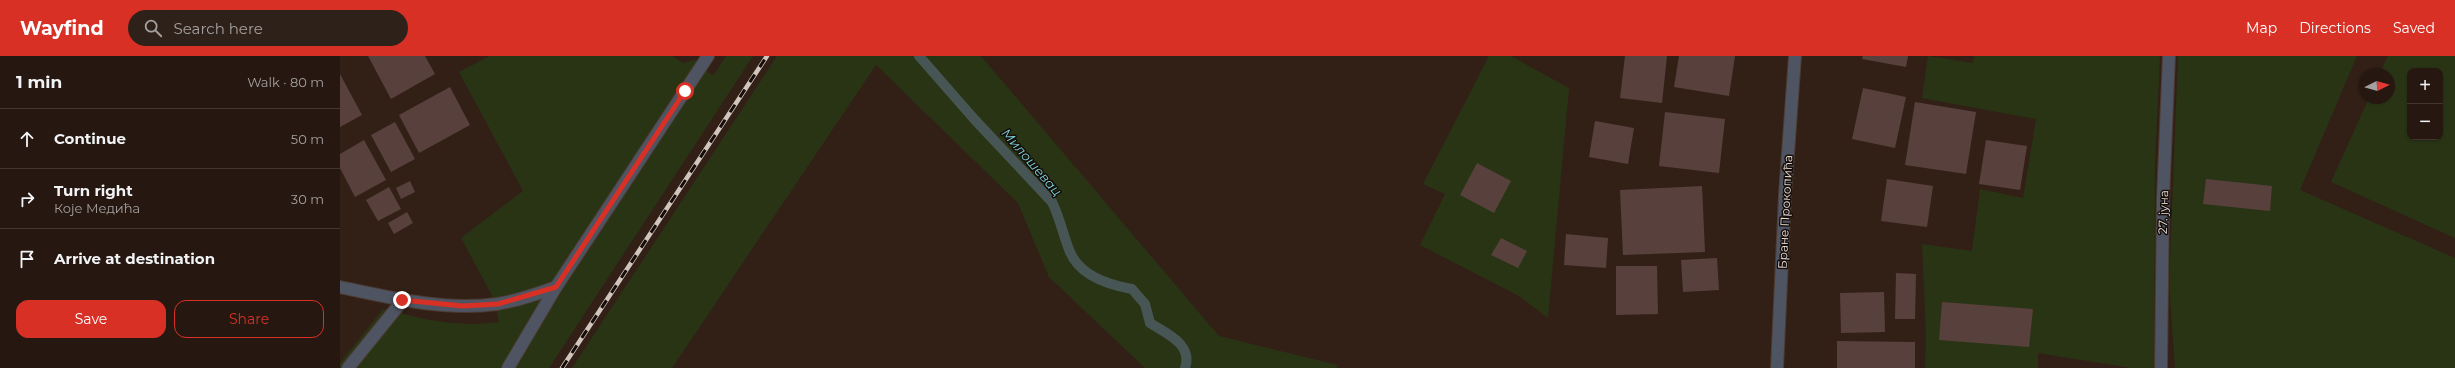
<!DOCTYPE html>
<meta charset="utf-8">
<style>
body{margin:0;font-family:Montserrat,sans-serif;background:#2e2119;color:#f1f3f6}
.controls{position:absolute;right:12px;top:12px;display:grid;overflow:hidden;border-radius:8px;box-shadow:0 1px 3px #0004}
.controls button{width:36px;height:36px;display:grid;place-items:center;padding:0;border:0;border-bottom:1px solid #423730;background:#261810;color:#f1f3f6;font:20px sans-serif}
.compass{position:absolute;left:2019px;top:12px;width:36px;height:36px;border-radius:50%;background:#261810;box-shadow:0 1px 3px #0004;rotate:85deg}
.stop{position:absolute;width:12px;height:12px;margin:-9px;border:3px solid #d93025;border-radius:50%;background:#fff}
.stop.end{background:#d93025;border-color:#fff;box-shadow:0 1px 4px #0008}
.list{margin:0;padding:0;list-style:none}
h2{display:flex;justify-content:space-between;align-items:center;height:52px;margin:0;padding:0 16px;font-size:17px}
h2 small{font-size:13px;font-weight:400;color:#a4a09f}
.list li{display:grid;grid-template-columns:26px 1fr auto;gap:12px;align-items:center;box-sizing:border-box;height:60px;padding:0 16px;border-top:1px solid #423730}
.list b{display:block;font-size:15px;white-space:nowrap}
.list p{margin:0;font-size:13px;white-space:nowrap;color:#a4a09f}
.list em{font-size:13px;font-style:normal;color:#a4a09f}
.actions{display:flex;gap:8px;padding:12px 16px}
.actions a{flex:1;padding:9px 0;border:1px solid #d93025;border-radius:12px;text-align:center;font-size:14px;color:#d93025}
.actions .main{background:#d93025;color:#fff}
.icon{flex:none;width:22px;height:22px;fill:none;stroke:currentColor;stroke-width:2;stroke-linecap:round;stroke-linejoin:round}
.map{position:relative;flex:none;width:2115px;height:312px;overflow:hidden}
header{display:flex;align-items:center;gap:24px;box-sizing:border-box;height:56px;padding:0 20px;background:#d93025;color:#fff}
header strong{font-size:19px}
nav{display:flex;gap:22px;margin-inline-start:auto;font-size:14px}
.search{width:280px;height:36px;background:#2e2119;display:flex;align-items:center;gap:10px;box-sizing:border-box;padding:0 14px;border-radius:22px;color:#a4a09f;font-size:15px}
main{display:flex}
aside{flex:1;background:#261810}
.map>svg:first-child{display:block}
.green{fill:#293415;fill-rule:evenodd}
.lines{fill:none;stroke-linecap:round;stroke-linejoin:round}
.stream{stroke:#475554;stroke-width:10}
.building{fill:#58403c}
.minor-casing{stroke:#4c3b31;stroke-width:14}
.tertiary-casing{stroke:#4c3b31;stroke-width:14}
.minor{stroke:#4e5462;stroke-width:12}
.tertiary{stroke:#4e5462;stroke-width:12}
.rail-casing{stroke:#d2c5bd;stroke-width:4.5}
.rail{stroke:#140c08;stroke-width:3;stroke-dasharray:9;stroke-linecap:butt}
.route{stroke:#d93025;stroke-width:5}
.labels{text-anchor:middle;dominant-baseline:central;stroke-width:3;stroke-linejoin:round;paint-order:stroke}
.street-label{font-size:12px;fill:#ecdfd8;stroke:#140c08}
.water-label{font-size:13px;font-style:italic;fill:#7cd4dc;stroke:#140c08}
</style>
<header>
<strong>Wayfind</strong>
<div class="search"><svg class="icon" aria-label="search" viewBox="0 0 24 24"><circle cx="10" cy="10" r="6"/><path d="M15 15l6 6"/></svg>Search here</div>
<nav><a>Map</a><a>Directions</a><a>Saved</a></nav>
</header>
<main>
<aside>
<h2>1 min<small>Walk · 80 m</small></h2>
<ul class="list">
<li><svg class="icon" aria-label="ahead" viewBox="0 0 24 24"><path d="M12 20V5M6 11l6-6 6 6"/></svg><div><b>Continue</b></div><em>50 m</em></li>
<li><svg class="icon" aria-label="right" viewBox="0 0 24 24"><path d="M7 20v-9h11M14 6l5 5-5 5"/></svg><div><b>Turn right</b><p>Које Медића</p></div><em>30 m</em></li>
<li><svg class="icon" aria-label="arrive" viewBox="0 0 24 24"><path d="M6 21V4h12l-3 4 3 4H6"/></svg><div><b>Arrive at destination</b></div></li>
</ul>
<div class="actions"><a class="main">Save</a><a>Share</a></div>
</aside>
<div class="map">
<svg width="2115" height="312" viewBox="0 0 2115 312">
<rect width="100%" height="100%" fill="#322016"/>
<g class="green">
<path d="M150,0h182l11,7 12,-3 18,16 13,-20h27l-204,312h-209v-5l43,-54c40,10 74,19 116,13l-5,-23 -33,-61 62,-47 -64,-119z"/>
<path d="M437,0h204l238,280 119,29 -2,3h-191l-96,-91 -31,-74 -142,-138 -204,303h-100z"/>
<path d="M1149,0h22l58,32 -21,230 -29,-22 -99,-51 25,-51 -22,-10z"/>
<path d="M1588,0l45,7 1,-7h186l-5,108 -1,204h-23l-93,-15v15h-113l1,-33 -4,-91 50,7 8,-62 43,9 13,-79 -114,-21z"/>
<path d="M1838,0h179l-57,134 155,68v110h-280l-6,-83z"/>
<path d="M2048,0h67v182l-124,-56 38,-84h20v-24h-10zM2070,15h30v66h-30z"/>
</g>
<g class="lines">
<path class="stream" d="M579,0l56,64 77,82c8,16 11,33 18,50 10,24 39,33 62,37l13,15 5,19c17,11 43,21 35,45"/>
</g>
<g class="building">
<path d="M28,0h57l10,18 -44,25z"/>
<path d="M1285,0h42l-5,47 -42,-5z"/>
<path d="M1339,0h56l-6,40 -55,-9z"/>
<path d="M1523,0h45l-2,11 -44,-8z"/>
<path d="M0,18l22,41 -22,12z"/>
<path d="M110,31l20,38 -51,28 -20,-38z"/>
<path d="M1523,32l43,9 -11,51 -43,-9z"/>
<path d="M1575,46l61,10 -10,62 -61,-9z"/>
<path d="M1325,56l60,7 -6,54 -60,-7z"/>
<path d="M1255,65l39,7 -6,36 -39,-7z"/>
<path d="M55,66l20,37 -24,13 -20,-37z"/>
<path d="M24,84l22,40 -31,17 -15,-29v-14z"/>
<path d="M1646,84l41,6 -7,44 -41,-6z"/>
<path d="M1137,107l34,18 -17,32 -34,-18z"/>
<path d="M1547,123l46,7 -6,41 -46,-6z"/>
<path d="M1866,123l66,7 -2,25 -67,-7z"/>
<path d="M70,125l5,11 -14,7 -5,-11z"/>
<path d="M1362,130l3,66 -82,3 -3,-65z"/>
<path d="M49,131l12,22 -23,12 -12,-21z"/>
<path d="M67,156l6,11 -19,11 -6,-11z"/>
<path d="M1226,178l42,4 -2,30 -42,-3z"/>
<path d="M1161,182l26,13 -9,17 -27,-13z"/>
<path d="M1377,202l2,32 -36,2 -2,-32z"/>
<path d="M1276,210h41l1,48 -42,1z"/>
<path d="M1556,217l20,1 -1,45h-20z"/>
<path d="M1544,236l1,40 -44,1 -1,-40z"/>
<path d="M1602,246l91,7 -4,38 -90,-7z"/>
<path d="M1497,285l78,1v26h-78z"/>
</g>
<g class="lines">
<g class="minor-casing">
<g id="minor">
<path d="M0,231c51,11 105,24 157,17 20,-3 40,-10 59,-17"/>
<path d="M8,312l55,-68"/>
<path d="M168,312l48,-81 152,-231"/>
<path d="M1821,312l2,-169 6,-143"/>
</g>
</g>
<g class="tertiary-casing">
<path id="tertiary" d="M1437,312l8,-173 10,-139"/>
</g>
<use href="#minor" class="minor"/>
<use href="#tertiary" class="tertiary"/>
<g class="rail-casing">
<path id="rail" d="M222,312l205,-312"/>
</g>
<use href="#rail" class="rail"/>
</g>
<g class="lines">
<path class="route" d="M62,244l61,6 35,-2 58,-17 129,-196"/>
</g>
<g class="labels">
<g class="street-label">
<text transform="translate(1445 156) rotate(-87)">Бране Прокопића</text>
<text transform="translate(1823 156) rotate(-88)">27. јуна</text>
</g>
<g class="water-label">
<text transform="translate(692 106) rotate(49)">Милошевац</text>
</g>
</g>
</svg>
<div class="controls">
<button>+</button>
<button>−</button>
</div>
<svg class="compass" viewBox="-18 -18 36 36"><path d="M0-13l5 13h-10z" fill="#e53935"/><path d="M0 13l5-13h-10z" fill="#a4a09f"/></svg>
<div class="stop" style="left:345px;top:35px"></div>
<div class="stop end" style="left:62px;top:244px"></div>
</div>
</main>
